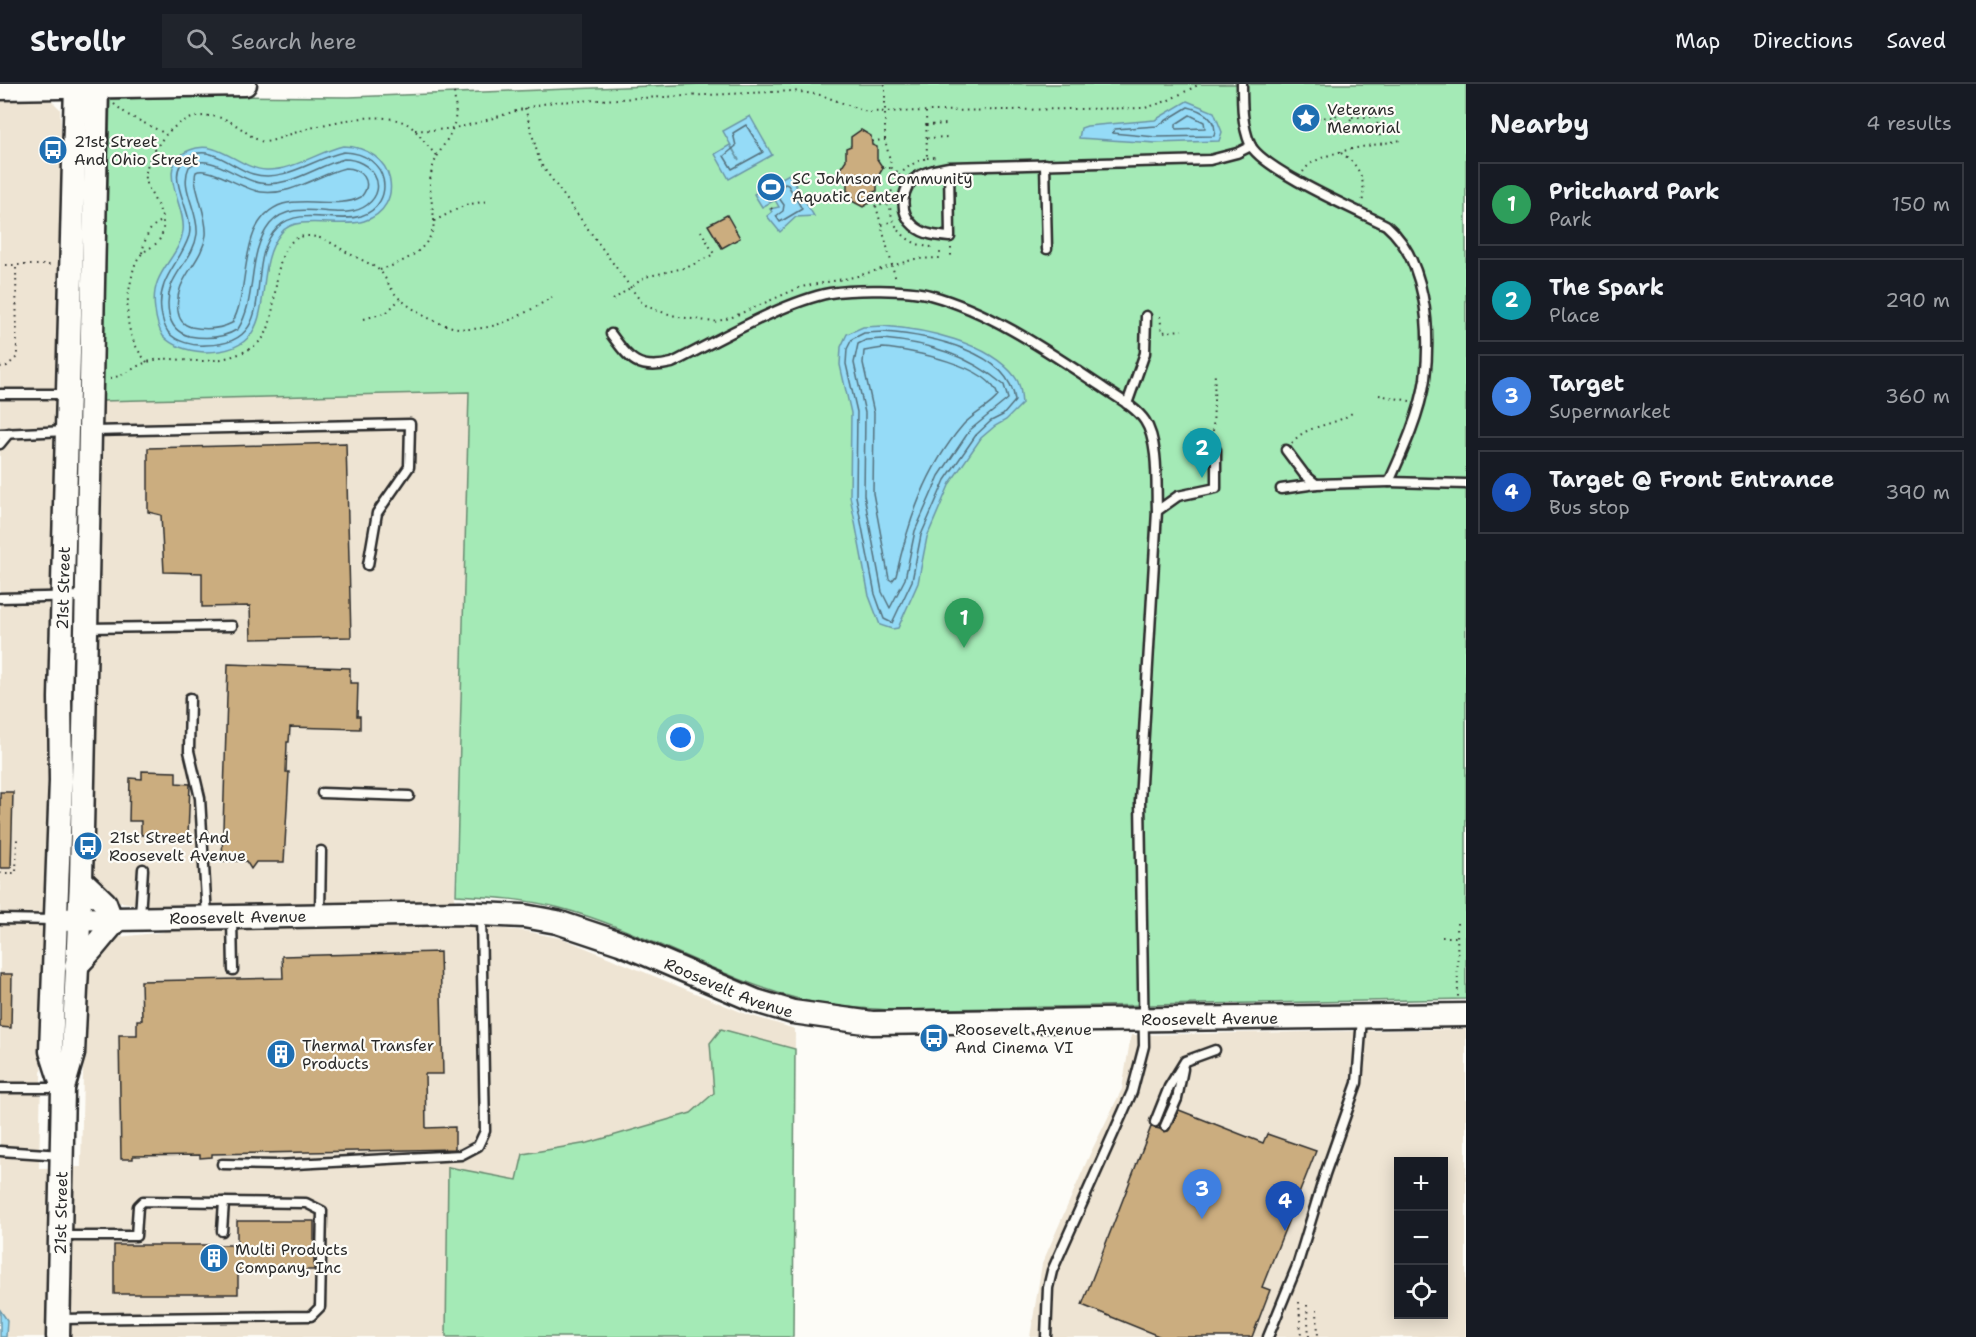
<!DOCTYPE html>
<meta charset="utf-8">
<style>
body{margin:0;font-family:"Shantell Sans",sans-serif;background:#20242c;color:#f1f3f6}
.controls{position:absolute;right:18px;bottom:18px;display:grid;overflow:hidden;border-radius:0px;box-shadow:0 3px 15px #0003}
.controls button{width:54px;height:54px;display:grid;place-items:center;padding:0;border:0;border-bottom:2px solid #363941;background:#171b24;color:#f1f3f6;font:30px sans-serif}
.you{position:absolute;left:681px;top:654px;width:21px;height:21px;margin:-15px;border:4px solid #fff;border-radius:50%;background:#1a73e8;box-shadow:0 0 0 9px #1a73e833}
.badge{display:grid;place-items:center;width:39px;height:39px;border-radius:50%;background:#d93025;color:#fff;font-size:20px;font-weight:700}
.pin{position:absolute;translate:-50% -50px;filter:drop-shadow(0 2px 3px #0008)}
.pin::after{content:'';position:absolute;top:32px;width:21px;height:18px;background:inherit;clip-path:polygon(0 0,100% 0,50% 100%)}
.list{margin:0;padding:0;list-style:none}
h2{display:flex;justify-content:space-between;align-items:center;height:78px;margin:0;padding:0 24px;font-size:26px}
h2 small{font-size:20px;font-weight:400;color:#9ea1a6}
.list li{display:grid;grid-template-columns:39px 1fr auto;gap:18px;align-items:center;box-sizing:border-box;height:84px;margin:0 12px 12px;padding:0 12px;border:2px solid #363941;border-radius:0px}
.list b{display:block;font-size:22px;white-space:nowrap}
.list p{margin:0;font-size:20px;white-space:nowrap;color:#9ea1a6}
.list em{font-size:20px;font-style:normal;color:#9ea1a6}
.icon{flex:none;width:33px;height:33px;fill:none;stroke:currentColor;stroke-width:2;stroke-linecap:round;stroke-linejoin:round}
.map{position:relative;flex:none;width:1466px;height:1253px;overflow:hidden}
header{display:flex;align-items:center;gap:36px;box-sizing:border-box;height:84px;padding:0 30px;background:#171b24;border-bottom:2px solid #363941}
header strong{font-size:28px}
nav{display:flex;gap:33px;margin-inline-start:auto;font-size:21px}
.search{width:420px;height:54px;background:#20242c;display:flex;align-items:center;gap:15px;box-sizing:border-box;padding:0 21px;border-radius:0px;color:#9ea1a6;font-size:22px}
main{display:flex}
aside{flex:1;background:#171b24}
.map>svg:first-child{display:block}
.built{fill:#eee4d3;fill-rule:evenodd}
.green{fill:#a4eab6;stroke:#688a70;stroke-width:1.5}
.water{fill:#95dbf7;stroke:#6b95a5;stroke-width:1.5}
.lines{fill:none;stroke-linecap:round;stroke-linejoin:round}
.shore{stroke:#55717d;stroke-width:1.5}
.building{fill:#cbad7f;stroke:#2b2b2b;stroke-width:1.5}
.lane-casing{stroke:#2b2b2b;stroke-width:13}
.secondary-casing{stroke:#2b2b2b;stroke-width:27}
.path{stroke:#2b2b2b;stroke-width:2;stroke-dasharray:1.5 4.5;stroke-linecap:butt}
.lane{stroke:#fdfcf7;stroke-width:8}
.secondary{stroke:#fdfcf7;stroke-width:22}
.labels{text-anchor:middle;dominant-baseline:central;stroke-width:4.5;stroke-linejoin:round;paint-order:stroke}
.poi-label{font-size:16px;fill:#2b2b2b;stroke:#fdfcf7;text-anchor:start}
.street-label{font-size:16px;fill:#2b2b2b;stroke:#fdfcf7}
</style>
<header>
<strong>Strollr</strong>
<div class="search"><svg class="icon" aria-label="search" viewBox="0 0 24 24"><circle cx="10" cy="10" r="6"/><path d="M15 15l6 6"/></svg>Search here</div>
<nav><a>Map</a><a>Directions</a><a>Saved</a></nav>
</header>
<main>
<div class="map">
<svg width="1466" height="1253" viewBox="0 0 1466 1253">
<rect width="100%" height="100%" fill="#fdfcf7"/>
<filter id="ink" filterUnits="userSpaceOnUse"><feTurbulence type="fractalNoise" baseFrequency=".0167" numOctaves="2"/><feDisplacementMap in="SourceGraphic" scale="12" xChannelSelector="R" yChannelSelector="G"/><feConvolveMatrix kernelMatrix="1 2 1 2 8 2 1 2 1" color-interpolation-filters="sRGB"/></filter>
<g filter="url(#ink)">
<g class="built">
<path d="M44,16l8,1 8,8 2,48 -23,1011 42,-1 4,-185 5,-21 20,-23 54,-6 -1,-24 -49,-7 -20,-17 -5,-19 13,-464 367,-10 -15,533 71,7 39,8 182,75 49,15 -2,308h-793v-1236z"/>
<path d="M1466,945v308h-436l12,-73 48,-110 32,-65 9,-54zM1398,1078h46v152h-46z"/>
</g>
<g class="green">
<path d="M704,0h762v915l-576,11c-31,-2 -61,-3 -91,-11 -83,-22 -156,-69 -239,-91 -34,-9 -69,-11 -104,-13l13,-503 -367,9 8,-302 116,-3 123,1z"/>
<path d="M721,945l74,20 -2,288h-347l2,-170 69,13 6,-26 65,-11 103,-30 23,-20 -4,-50z"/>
</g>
<g class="water">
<path d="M1187,17l27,11 8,20 -3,9 -63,2 -77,-5 2,-10 6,-2 68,-6z"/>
<path d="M750,32l22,39 -43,24 -14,-25 15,-9 9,15 -16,-29z"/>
<path d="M343,62c53,1 64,61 21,75 -23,8 -68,-8 -83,12 -34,41 6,120 -77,119 -14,-1 -31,-5 -41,-16 -5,-8 -7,-18 -8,-26 -6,-39 24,-50 28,-79 4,-25 -31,-66 7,-81 28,-12 49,19 76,20 26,1 52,-18 77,-24z"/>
<path d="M789,90l25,42 -18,1 -16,15 -13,-16 5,-4 -2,-3 9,-2 -4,-7 -13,7 -8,-13z"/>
<path d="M883,242c41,3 106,16 132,51 6,7 6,18 7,27l-16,16 -11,6 -14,12 -31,45 -23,54 -9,46 -20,45 -6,1 -12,-4 -11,-29 -19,-100 1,-83 -11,-48 1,-18 6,-13 16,-7z"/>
<path d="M0,1226l7,10 -1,17h-6z"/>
</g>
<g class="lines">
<g class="shore">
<path d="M1188,23c14,3 31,13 26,29l-58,1 -44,-4 3,-4 42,-3z"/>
<path d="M1190,31l14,7 1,6 -29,1v-5z"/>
<path d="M746,41l17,27 -31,17 -8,-13 12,-10 -3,-13z"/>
<path d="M344,68c46,1 53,52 17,64 -26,8 -61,-10 -83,11 -38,37 6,118 -72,118 -13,1 -30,-3 -38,-13 -4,-6 -6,-14 -7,-21 -4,-33 19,-47 28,-75 7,-25 -30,-63 1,-80 21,-12 44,13 63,18 32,9 61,-16 91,-22z"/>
<path d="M344,75c26,0 47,27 23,46 -26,20 -71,-11 -97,19 -24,30 -12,74 -32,105 -14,9 -32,10 -49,7 -11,-3 -18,-11 -20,-22 -7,-39 24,-49 28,-80 2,-23 -18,-46 -8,-67 19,-17 49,13 71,16 30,5 56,-17 84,-24z"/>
<path d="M345,84c17,0 29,14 16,29 -22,12 -53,0 -78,7 -47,15 -31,86 -51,119 -12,6 -27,7 -41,4 -8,-2 -12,-8 -13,-16 -5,-32 24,-47 28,-76 2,-20 -15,-51 -10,-63 12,-7 48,18 65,20 30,4 56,-17 84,-24z"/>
<path d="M785,100l3,1 14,24 -22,13 -4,-6 7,-5 1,-6 -10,-14z"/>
<path d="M884,248c41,3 126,18 131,69l-12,14 -12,6 -15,14 -31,45 -24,55 -9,46 -20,42 -8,-4 -9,-25 -19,-98 1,-84 -11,-48 1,-15 5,-10 12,-6z"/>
<path d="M883,255c46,4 85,16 121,46l4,14 -38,31 -31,46 -24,55 -10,48 -15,29 -8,-16 -18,-97 1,-82 -11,-50 4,-19 8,-4z"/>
<path d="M883,264c27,2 107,17 115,48 -7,10 -25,18 -35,29 -37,43 -55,97 -67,151l-4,5 -3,-2 -16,-86 1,-80 -11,-50 1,-12z"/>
</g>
</g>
<g class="building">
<path d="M861,46l10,6 1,9 5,2v12l6,9 -6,10v13l-4,1v9l-10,6 -11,-6v-8l-5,-2v-13l-7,-9 6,-9v-12l5,-2v-9z"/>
<path d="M727,131l13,23 -18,10 -14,-23z"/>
<path d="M346,359l5,194 -100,2 -1,-33 -48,1v-34l-38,-1 -3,-57 -13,-3v-64z"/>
<path d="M228,580l122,4v15h8l-1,33h3v13l-70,-2 -1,15h-2l-1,30h3l-5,90h-28l-5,7 -5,-8h-24z"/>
<path d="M142,687l34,1v11l14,1 -2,51h-47v-14h-12l1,-43 12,1z"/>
<path d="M0,708h13l-2,76h-11z"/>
<path d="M440,868l3,122h-18l1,54 29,-1v22l-243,5v3l-12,1v-3l-67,1v3h-12l-2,-124h18v-15h5l-1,-39 142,-3 -1,-22z"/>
<path d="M0,890h12l-1,54 -11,-1z"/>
<path d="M1179,1026l84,33 4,-9 49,17 -54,136 8,3 -18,47h-91l-79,-32 69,-178 17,4z"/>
<path d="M237,1137h77v49h-76v24h-124v-49h123z"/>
</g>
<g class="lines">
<g class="lane-casing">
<g id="lane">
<path d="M1242,0c0,20 0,41 8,60 11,25 108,67 136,81 40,34 45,104 39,154 -5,35 -22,72 -36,103l-73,2 -35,5"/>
<path d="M1045,80l2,85"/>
<path d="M949,83l1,70c-12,-1 -26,-2 -36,-11 -15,-13 -14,-38 3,-49 9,-6 21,-8 32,-10l261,-7 27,-7 14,-7"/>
<path d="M611,250c19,26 27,37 61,29 45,-22 111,-61 158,-70 23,-4 78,-4 100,2 62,17 119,57 172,92 14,10 34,20 43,34 14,21 11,65 12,90"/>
<path d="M0,310h66"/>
<path d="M1127,320l18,-51 1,-37"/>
<path d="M92,347l318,-7 -1,43 -32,46 -9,52"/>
<path d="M0,350l67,-3"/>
<path d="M0,360l9,-11"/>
<path d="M1286,366l18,24 12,10"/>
<path d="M1389,398l77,2"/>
<path d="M0,514l86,-2"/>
<path d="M86,544l146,-2"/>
<path d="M190,614l-1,53 11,47 7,119"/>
<path d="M322,709l87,3"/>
<path d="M320,829l1,-62"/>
<path d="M140,832l3,-47"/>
<path d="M0,835l54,1"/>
<path d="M232,835l1,51"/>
<path d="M0,1004h63"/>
<path d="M1155,1038l14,-35 16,-26 30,-11"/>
<path d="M1165,1042l12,-27 6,-30"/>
<path d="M0,1067l62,4"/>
<path d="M222,1080l55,1 184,-10 17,-9 7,-15 -4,-216"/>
<path d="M222,1147l2,-29"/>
<path d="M59,1235l252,-3 9,-9 2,-96 -16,-8 -163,-2 -5,5 -2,30h-75"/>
<path d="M1046,1253l2,-49 4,-17 80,-179 12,-46 -4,-245 17,-290 21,-15 38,-8v-38"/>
<path d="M1268,1253l29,-71 28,-92 32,-91 5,-65"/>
</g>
</g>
<g class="secondary-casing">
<g id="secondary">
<path d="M0,4l245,-4"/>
<path d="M81,796l24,23 6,16"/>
<path id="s1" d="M55,836l405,-7 64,3 33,6 63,21 136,58 37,11 79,11 594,-8"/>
<path d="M76,882c16,-14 27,-32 42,-47"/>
<path id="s2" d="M63,1004l-12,-37 10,-270 -1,-83 16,-614"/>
<path id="s3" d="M58,1253l5,-249 10,-34 8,-174 16,-796"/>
</g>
</g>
<g class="path">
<path d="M885,0v56l7,28 7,5"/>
<path d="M114,20l14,11 38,19"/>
<path d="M525,24l15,55 102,140 13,7 24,7 35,5 16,-4 71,-31 53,-10 61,-18 25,-1v-10"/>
<path d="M1340,26h8l4,7 -4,7h-8l-5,-7z"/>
<circle cx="1306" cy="33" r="5.5"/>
<path d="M926,28l1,46c-54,15 -46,86 5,89"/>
<path d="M1352,33h24l4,20"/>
<path d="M1312,34l23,-1"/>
<path d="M926,41l22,-1"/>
<path d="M415,46c56,3 88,-20 139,-28l239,-11 28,4 46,17 278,-4 22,-7 33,-17"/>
<path d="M927,54l21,-1"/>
<path d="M872,57l13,-1"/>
<path d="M1341,69c18,11 26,29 21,50"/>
<path d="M927,74l9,-1"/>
<path d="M883,84h9"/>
<path d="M1303,88c11,-21 75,-27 98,-32"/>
<path d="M869,119l7,3 13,-2"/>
<path d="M876,122l20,74"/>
<path d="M771,124l3,3"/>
<path d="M434,137l31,-16 24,-4"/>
<path d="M882,141l11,-4"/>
<path d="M951,164v10"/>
<path d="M142,169c3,-13 6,-28 21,-32"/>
<path d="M6,181h47"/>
<path d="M380,186c22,-7 54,-21 54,-50 -1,-17 -7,-32 -2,-50 4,-17 17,-29 22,-46 3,-10 1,-22 0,-32"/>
<path d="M613,216l32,-23 43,-10 26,-13 -13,-23"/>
<path d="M1160,232l2,16 20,-2"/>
<path d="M364,235l23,-7 13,-13"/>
<path d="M147,278c-21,-24 -23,-50 -16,-81 2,-9 3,-18 9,-25 7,-9 18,-9 22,-22 6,-22 -13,-36 -16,-55 -2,-13 8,-28 15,-38 15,-22 43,-32 68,-20 13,6 22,18 35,21 10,-1 18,-5 27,-8 30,-10 91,-26 118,-9 11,8 17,22 28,30"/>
<path d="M0,283l7,-1 10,-9 -1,-91"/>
<path d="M110,294c16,-2 25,-13 41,-17 14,-5 31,0 45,0 21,1 53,-6 67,-23 19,-25 4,-98 42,-102 14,-1 27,7 38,14 11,7 26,12 36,20 7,6 11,21 21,29 57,46 95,34 152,-2"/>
<path d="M1379,311l31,6"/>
<path d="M1213,347l2,-60"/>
<path d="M1292,359c14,-19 41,-16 60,-30"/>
<path d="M0,789h16l1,-34h-3"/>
<path d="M1457,839l1,74"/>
<path d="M1442,853h15"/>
<path d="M1299,1218l2,35"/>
<path d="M1307,1221l2,32"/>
<path d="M1317,1225l1,28"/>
</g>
<use href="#lane" class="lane"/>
<use href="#secondary" class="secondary"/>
</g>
</g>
<defs>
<g id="sight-disc" transform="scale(1.5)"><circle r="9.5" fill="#1f6fb2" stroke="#fdfcf7"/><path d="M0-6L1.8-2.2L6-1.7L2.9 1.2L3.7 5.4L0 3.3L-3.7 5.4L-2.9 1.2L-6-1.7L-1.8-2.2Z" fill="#fff"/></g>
<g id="bus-disc" transform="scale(1.5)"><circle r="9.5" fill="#1f6fb2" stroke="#fdfcf7"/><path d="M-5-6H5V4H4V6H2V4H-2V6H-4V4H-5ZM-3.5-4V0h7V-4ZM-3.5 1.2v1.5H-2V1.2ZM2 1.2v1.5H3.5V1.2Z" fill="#fff"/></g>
<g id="stadium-disc" transform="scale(1.5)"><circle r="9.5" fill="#1f6fb2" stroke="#fdfcf7"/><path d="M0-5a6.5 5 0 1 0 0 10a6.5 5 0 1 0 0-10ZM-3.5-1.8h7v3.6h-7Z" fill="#fff"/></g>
<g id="building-disc" transform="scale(1.5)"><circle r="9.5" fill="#1f6fb2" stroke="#fdfcf7"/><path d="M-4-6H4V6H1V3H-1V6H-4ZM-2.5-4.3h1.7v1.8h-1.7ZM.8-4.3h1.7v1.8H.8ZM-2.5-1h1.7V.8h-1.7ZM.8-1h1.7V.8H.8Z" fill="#fff"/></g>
</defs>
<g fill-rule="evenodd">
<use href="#sight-disc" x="1306" y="34"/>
<use href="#bus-disc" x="53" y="66"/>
<use href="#stadium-disc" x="771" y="103"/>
<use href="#bus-disc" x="88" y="762"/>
<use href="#bus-disc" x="934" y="954"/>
<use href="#building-disc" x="281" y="970"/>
<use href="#building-disc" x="214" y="1174"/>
</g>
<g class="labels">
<g class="poi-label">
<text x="1327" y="25">Veterans<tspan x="1327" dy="18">Memorial</tspan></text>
<text x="74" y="57">21st Street<tspan x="74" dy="18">And Ohio Street</tspan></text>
<text x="792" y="94">SC Johnson Community<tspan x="792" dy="18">Aquatic Center</tspan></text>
<text x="109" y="753">21st Street And<tspan x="109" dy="18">Roosevelt Avenue</tspan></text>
<text x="955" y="945">Roosevelt Avenue<tspan x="955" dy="18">And Cinema VI</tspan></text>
<text x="302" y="961">Thermal Transfer<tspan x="302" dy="18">Products</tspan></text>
<text x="235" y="1165">Multi Products<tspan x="235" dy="18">Company, Inc</tspan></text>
</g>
<g class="street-label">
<text stroke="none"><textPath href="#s2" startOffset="502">21st Street</textPath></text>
<text stroke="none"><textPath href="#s1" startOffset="183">Roosevelt Avenue</textPath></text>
<text stroke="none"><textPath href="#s1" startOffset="687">Roosevelt Avenue</textPath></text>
<text stroke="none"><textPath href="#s1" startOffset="1173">Roosevelt Avenue</textPath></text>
<text stroke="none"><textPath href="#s3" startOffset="124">21st Street</textPath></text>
</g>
</g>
</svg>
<div class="controls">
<button>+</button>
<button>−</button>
<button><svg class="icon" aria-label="locate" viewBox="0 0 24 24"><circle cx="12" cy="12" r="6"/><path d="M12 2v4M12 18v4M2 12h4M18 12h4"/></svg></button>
</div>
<div class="you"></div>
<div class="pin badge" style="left:964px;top:564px;background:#2e9e5b">1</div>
<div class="pin badge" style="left:1202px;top:394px;background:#0f9aa8">2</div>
<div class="pin badge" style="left:1202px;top:1135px;background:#3f7fe0">3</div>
<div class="pin badge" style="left:1285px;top:1147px;background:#1a4fb4">4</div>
</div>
<aside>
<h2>Nearby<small>4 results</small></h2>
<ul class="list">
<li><span class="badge" style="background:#2e9e5b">1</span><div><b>Pritchard Park</b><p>Park</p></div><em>150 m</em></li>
<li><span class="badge" style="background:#0f9aa8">2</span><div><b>The Spark</b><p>Place</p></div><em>290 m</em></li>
<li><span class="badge" style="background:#3f7fe0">3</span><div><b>Target</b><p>Supermarket</p></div><em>360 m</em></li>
<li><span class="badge" style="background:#1a4fb4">4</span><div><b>Target @ Front Entrance</b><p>Bus stop</p></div><em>390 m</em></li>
</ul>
</aside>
</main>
